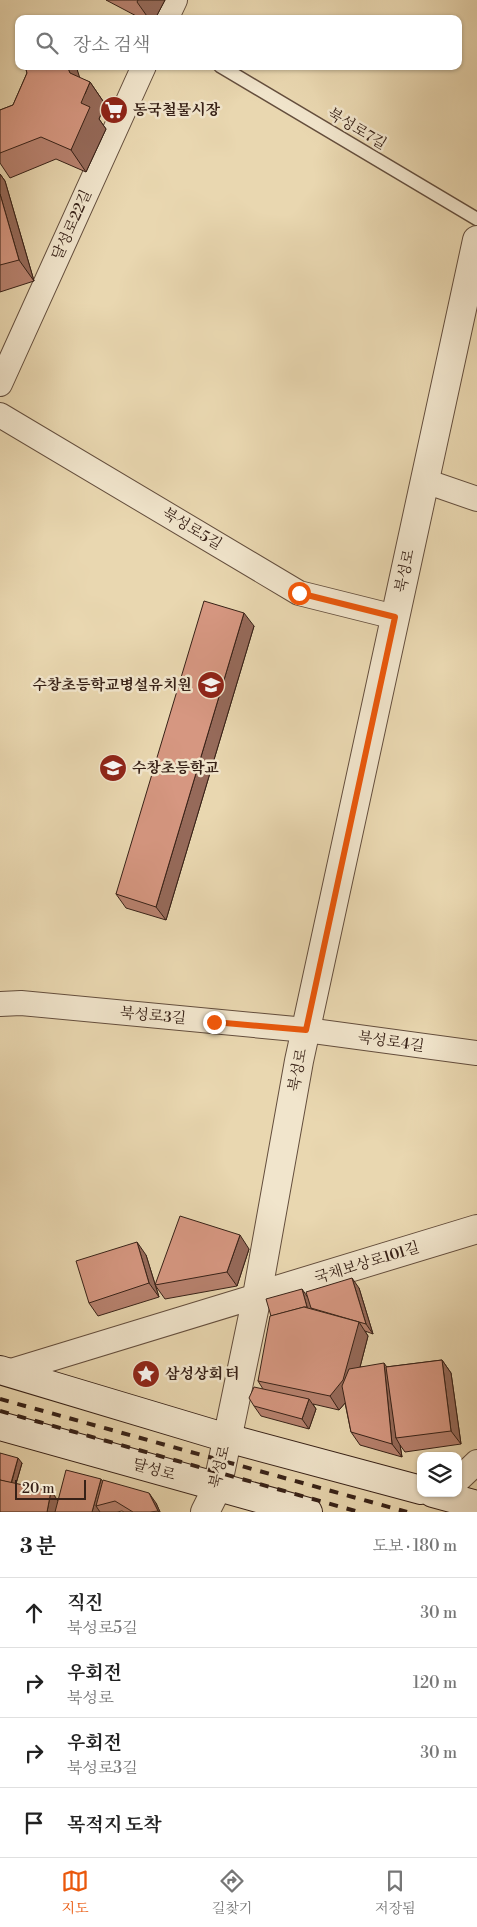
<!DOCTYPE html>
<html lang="ko">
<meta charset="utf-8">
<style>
body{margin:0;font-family:"Libre Bodoni","Noto Serif KR",serif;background:#f6f6f6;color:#222}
.controls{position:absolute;right:15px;bottom:15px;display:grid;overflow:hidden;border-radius:10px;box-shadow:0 1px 4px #0004}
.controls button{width:45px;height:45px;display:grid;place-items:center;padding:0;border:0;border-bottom:1px solid #e0e0e0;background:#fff;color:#222;font:25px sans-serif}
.scale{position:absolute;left:15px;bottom:12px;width:71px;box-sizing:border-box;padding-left:5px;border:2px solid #372117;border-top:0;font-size:14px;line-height:18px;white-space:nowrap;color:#372117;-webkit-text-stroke:4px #f1e5cc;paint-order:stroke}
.stop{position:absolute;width:15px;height:15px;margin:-11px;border:4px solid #ea580c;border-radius:50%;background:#fff}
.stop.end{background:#ea580c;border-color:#fff;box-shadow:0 1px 5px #0008}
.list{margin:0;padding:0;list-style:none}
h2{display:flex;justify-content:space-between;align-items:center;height:65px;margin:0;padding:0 20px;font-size:21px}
h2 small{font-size:16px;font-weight:400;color:#767676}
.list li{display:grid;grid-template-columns:32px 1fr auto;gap:15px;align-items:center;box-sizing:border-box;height:70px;padding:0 20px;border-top:1px solid #e0e0e0}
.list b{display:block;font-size:19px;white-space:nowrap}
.list p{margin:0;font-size:16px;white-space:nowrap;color:#767676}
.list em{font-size:16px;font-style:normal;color:#767676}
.icon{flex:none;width:28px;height:28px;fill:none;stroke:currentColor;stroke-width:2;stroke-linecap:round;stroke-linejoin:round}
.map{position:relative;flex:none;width:477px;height:1512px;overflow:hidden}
.search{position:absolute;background:#fff;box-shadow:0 1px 4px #0004;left:15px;right:15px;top:15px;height:55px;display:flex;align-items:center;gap:12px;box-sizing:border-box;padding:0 18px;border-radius:10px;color:#767676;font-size:19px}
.sheet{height:345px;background:#fff}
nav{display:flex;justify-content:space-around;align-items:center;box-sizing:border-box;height:70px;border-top:1px solid #e0e0e0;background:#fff;font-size:14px;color:#767676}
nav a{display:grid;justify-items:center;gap:2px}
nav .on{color:#ea580c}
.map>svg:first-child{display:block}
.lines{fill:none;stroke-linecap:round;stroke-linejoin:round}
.service-casing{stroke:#644e3d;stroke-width:15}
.minor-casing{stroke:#644e3d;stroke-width:26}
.tertiary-casing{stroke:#644e3d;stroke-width:30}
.secondary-casing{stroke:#372117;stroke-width:30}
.service{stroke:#f1e5cc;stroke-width:12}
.minor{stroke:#f1e5cc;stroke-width:24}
.tertiary{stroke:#f1e5cc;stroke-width:28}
.secondary{stroke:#f1e5cc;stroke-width:28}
.rail{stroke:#372117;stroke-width:4;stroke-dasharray:9 9;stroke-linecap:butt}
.wall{fill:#b8826f;stroke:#372117}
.shaded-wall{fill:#966a5a;stroke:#372117}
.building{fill:#d69781;stroke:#372117}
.route{stroke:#ea580c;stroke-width:6}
.labels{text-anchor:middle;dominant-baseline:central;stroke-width:5;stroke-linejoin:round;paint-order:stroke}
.poi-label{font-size:15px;font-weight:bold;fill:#372117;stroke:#f1e5cc;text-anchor:start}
.street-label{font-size:15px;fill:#372117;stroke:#f1e5cc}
</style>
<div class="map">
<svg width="477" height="1512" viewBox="0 0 477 1512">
<rect width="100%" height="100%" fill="#e9d7b0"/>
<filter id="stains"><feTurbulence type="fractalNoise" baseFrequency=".004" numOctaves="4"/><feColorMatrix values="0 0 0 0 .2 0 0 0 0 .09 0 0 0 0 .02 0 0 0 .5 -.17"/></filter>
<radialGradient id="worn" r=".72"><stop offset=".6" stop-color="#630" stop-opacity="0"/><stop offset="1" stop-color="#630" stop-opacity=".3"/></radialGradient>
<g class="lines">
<g class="service-casing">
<path id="service" d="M220,66l257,153"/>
</g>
<g class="minor-casing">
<g id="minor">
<path d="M166,19l9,-19"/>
<path d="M0,384l144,-318"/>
<path d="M0,415l299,178 96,24"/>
<path d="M425,481l52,18"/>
<path d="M0,1004l21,-1 285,27 171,23"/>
<path d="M8,1372l249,-76"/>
<path d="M458,1480l19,-18"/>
</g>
</g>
<g class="tertiary-casing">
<g id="tertiary">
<path d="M257,1296l220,-67"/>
<path d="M205,1512l12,-24 40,-192 42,-235 178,-821"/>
</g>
</g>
<g class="secondary-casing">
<g id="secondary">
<path d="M0,1370l227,68 194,52"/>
<path d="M0,1426l308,86"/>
<path d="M433,1493l44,12"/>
</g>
</g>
<use href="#service" class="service"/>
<use href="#minor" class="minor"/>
<use href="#tertiary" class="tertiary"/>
<use href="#secondary" class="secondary"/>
<g class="rail">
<path d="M0,1399l407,113"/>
<path d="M0,1411l359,101"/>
</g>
</g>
<g class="wall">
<path d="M106,0h59l-10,19h-13z"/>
<path d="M25,66h51l3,12 11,4 15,22 -6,15 7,10 -20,43 -30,-13 -46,19 -10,-15v-53l13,-5 14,-32z"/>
<path d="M0,174l5,7 29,100 -34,11z"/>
<path d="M254,626l-88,294 -40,-12 -10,-14z"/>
<path d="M249,1249l-12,37 -72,13 -10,-14z"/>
<path d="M146,1255l13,42 -61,19 -9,-13z"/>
<path d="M359,1288l14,46 -8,-3 3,5 -8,31h26l56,-7 9,13 10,71 -56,8 -5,-7 2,12 -42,-12 -9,-13 -6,-29 -6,7 -26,-6 3,5 -7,20 -48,-13 -7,-10 9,-17 -5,-8 50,-83z"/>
<path d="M22,1463l-6,21 35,7 7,10 45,-19 53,21 4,9h-36l-2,-1 -5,1h-117z"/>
</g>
<g class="shaded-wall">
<path d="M138,0h27l-10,19h-6l-12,-17z"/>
<path d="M67,66h9l9,28 5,-12 15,22 -6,15 7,10 -20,43 -15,-22 10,-47z"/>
<path d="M0,174l5,7 29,100 -15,-21 -19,-66z"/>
<path d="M244,613l10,13 -88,294 -10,-13z"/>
<path d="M240,1235l9,14 -12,37 -10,-14z"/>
<path d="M137,1242l9,13 13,42 -10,-14z"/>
<path d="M352,1278l7,10 14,46 -7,-10z"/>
<path d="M302,1289l7,10 5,18 -7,-10z"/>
<path d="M359,1322l9,14 -15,58 -14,16 -9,-14z"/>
<path d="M442,1360l9,13 10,71 -10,-13z"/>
<path d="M384,1363l9,13 3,62 4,7 2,12 -10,-13z"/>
<path d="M309,1399l7,10 -7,20 -7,-10z"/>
<path d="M18,1458l4,5 -8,27 -3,-5z"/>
<path d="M101,1479l7,10 -12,17 4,6h-8z"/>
<path d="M51,1491l10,14 -2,7h-12z"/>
<path d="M149,1493l7,10 4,9h-1l-1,-1z"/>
</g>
<g class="building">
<path d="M25,66h42l3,7 20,9 -9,21 9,4 -19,43 -30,-13 -41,16v-43l13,-5 14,-32z"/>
<path d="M0,194l19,66 -19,5z"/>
<path d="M204,601l40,12 -88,294 -40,-13z"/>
<path d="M180,1216l60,19 -13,37 -72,13z"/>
<path d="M137,1242l12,41 -60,20 -13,-42z"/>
<path d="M352,1278l14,46 -55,-16 -5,-16z"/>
<path d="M302,1289l5,18h-3l-33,9 -5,-17z"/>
<path d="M304,1307l55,15 -16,58 -13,16 -72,-15 12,-65z"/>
<path d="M442,1360l9,71 -55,7 -10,-71z"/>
<path d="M384,1363l8,81 -41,-12 -9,-46 7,-17z"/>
<path d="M254,1387l55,12 -7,20 -48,-13 -5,-8z"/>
<path d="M0,1453l18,5 -7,25 -11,-3z"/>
<path d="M66,1470l35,9 -9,33h-37z"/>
<path d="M0,1480l51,11 -4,21h-47z"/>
<path d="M103,1480l46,13 9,18 -8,1h-17l-18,-11 -19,5z"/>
</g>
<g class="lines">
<path class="route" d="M214,1022l92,8 89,-413 -96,-24"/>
</g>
<defs>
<g id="supermarket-disc" transform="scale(1.4375)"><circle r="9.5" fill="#8f2418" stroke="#f1e5cc"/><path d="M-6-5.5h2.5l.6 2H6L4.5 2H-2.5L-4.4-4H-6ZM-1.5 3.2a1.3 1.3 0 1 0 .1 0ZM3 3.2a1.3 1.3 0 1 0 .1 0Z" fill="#fff"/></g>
<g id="school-disc" transform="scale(1.4375)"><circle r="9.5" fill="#8f2418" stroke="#f1e5cc"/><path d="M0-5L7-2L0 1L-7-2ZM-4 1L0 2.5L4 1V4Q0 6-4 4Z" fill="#fff"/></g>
<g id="sight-disc" transform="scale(1.4375)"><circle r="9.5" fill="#8f2418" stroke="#f1e5cc"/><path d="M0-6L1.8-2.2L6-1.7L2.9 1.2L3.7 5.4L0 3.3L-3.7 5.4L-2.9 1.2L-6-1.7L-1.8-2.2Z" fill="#fff"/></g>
</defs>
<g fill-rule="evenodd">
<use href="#supermarket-disc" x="114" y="110"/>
<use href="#school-disc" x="211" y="685"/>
<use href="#school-disc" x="113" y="768"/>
<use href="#sight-disc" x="146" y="1374"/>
</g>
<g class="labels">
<g class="poi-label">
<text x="133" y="110">동국철물시장</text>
<text x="192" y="685" text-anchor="end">수창초등학교병설유치원</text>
<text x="132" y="768">수창초등학교</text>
<text x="165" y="1374">삼성상회 터</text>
</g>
<g class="street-label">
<text transform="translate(357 129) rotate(31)">북성로7길</text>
<text transform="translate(72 225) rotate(-66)">달성로22길</text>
<text transform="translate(192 529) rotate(31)">북성로5길</text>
<text transform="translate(405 571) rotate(-78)">북성로</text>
<text transform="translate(153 1016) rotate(5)">북성로3길</text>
<text transform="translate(391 1042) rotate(8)">북성로4길</text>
<text transform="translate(298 1070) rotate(-79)">북성로</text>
<text transform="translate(367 1263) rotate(-17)">국채보상로101길</text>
<text transform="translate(220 1467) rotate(-76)">북성로</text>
<text transform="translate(154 1470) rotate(16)">달성로</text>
</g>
</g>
<rect width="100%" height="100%" filter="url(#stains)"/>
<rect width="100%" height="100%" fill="url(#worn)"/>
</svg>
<div class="controls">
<button><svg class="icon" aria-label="layers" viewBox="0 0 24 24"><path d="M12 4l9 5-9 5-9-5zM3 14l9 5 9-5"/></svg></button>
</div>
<div class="scale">20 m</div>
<div class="stop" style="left:299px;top:593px"></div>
<div class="stop end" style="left:214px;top:1022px"></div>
<div class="search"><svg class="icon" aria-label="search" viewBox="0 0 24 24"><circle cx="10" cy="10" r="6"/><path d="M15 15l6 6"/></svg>장소 검색</div>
</div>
<section class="sheet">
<h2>3 분<small>도보 · 180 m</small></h2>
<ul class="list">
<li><svg class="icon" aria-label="ahead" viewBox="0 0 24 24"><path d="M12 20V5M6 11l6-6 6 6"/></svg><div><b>직진</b><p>북성로5길</p></div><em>30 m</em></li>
<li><svg class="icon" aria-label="right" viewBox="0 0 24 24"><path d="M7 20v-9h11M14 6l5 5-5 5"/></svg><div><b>우회전</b><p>북성로</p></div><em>120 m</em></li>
<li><svg class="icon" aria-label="right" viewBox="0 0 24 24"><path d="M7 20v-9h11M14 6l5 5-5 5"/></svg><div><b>우회전</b><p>북성로3길</p></div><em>30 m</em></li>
<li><svg class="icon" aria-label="arrive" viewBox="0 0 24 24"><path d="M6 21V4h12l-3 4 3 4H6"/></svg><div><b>목적지 도착</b></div></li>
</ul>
</section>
<nav>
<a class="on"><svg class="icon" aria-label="map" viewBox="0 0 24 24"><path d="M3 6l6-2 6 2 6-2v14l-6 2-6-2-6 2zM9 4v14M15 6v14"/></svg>지도</a>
<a><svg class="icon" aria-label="directions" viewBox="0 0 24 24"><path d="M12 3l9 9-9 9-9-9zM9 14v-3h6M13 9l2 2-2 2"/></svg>길찾기</a>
<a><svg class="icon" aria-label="saved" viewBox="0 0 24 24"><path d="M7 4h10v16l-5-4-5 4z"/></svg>저장됨</a>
</nav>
